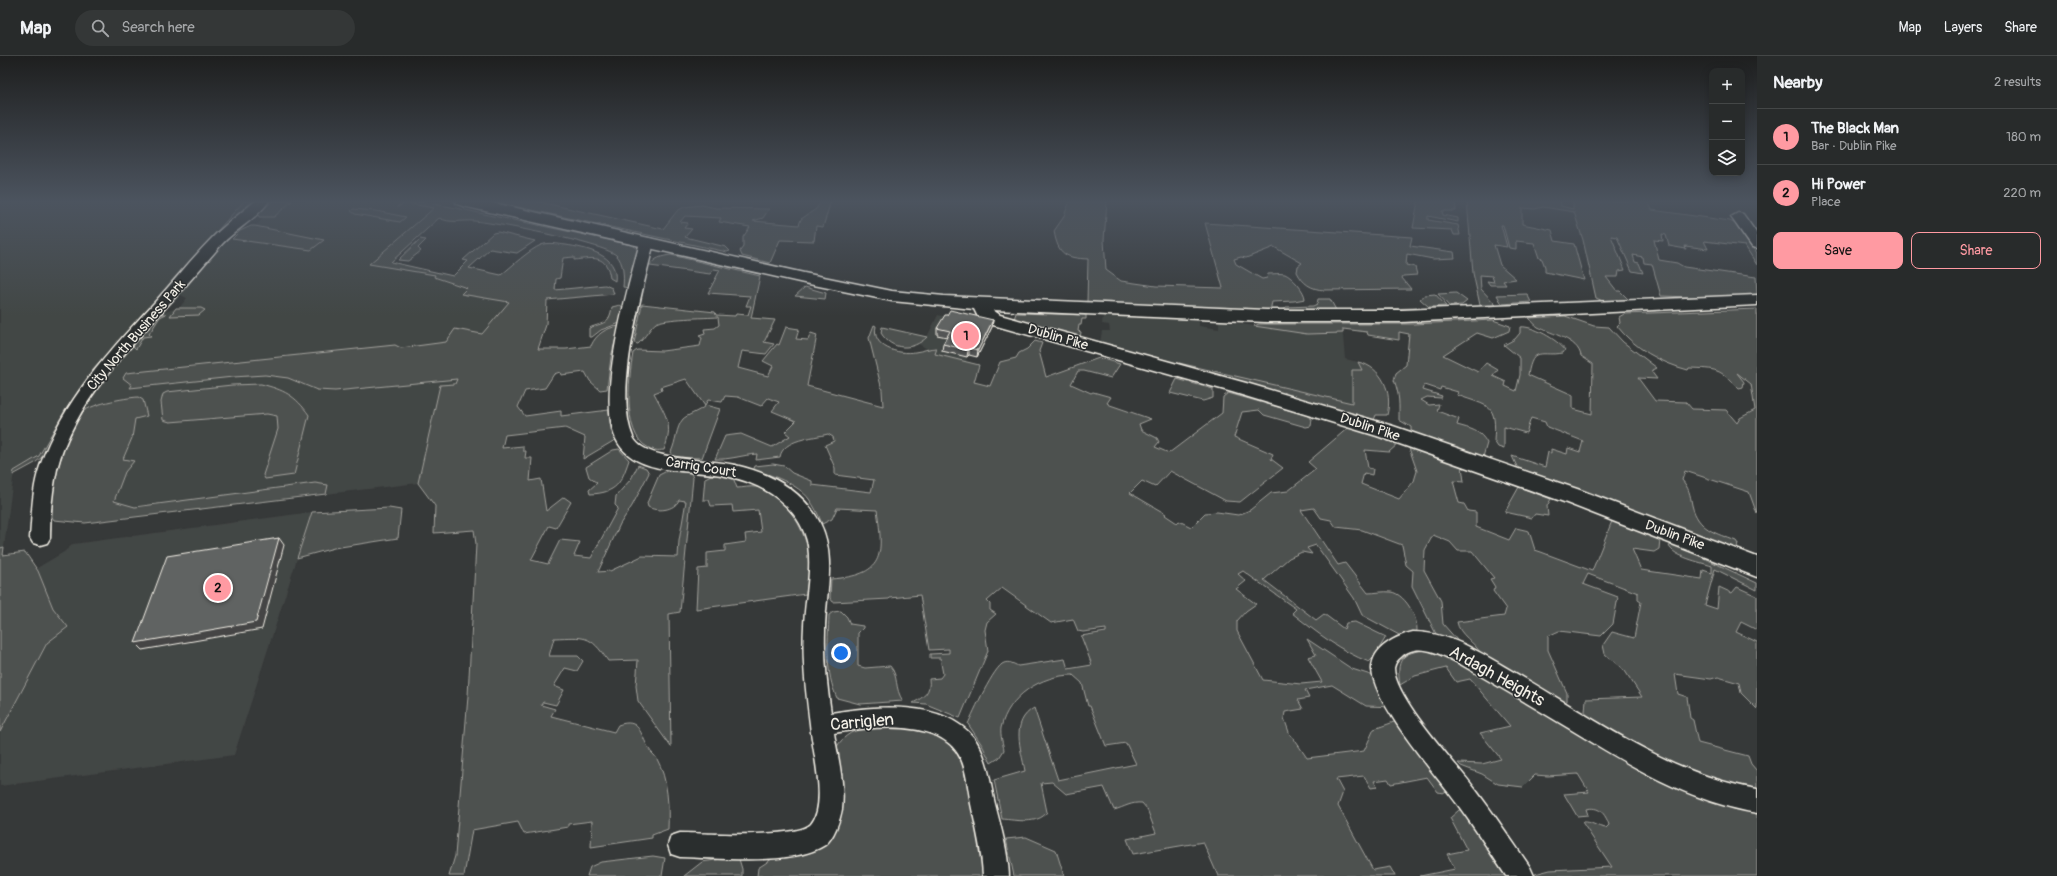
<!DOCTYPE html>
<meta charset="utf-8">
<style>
body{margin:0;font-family:Pangolin,sans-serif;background:#343737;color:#f1f3f6}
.controls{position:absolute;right:12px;top:12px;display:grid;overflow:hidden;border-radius:8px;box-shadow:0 2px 10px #0003}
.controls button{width:36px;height:36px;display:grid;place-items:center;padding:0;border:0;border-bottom:1px solid #444747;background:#282b2b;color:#f1f3f6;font:20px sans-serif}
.you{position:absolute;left:841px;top:597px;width:14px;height:14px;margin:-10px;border:3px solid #fff;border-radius:50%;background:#1a73e8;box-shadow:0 0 0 6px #1a73e833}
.badge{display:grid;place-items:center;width:26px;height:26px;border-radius:50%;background:#ff9aa2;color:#111;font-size:13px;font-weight:700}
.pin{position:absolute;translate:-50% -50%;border:2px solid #fff;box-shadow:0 1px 4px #0006}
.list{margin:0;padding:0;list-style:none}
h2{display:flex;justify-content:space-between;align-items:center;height:52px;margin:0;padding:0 16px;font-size:17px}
h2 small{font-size:13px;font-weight:400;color:#a5a7a9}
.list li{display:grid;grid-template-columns:26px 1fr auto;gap:12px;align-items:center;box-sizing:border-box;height:56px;padding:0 16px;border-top:1px solid #444747}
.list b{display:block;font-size:15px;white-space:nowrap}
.list p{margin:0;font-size:13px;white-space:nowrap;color:#a5a7a9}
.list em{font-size:13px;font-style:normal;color:#a5a7a9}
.actions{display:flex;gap:8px;padding:12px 16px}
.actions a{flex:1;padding:9px 0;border:1px solid #ff9aa2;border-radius:8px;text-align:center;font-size:14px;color:#ff9aa2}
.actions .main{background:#ff9aa2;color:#111}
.icon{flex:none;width:22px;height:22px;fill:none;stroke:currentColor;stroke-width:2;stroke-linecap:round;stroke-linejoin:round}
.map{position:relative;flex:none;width:1757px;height:820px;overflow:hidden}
header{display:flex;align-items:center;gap:24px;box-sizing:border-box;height:56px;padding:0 20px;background:#282b2b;border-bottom:1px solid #444747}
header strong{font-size:19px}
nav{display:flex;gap:22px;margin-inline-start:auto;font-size:14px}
.search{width:280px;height:36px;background:#343737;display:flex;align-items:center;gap:10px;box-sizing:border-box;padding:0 14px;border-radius:22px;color:#a5a7a9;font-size:15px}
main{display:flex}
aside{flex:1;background:#282b2b}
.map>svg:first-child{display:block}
.built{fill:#434645}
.green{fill:#4e514f;stroke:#a1a19c}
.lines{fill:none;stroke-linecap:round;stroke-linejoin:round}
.street-casing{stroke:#f4f1e8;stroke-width:3}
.secondary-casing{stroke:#f4f1e8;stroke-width:3}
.street{fill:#2a2d2e;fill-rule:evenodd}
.secondary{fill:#2a2d2e;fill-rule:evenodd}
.wall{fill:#535554;stroke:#f4f1e8}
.shaded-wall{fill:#444545;stroke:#f4f1e8}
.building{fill:#616362;stroke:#f4f1e8}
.labels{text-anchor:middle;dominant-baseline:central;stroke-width:3;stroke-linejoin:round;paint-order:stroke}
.street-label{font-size:14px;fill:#f4f1e8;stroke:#2a2d2e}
.near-street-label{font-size:17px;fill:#f4f1e8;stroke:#2a2d2e}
</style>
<header>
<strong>Map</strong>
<div class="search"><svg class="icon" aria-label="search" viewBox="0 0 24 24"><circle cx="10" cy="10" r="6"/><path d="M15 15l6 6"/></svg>Search here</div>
<nav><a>Map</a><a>Layers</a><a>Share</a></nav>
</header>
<main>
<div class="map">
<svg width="1757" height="820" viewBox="0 0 1757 820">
<rect width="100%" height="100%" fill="#363939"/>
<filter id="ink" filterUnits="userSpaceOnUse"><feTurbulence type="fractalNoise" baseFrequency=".025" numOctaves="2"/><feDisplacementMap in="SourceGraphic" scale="8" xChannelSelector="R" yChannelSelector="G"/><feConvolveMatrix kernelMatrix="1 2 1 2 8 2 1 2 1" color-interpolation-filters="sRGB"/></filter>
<g filter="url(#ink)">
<g class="built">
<path d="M0,145h244l-152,170 -28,41 -25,44 -25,15 -11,84 22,-3 -14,86 -11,21z"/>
<path d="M273,145h143l35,6 -59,56 61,13 85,25 -19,50 -84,130 -350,42 -31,-3 6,-60 14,-38 24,-37 61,-71 21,-7 7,-9 -8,-4v-2l47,-53h6l11,-11 12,-2 9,-8 -5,-1 -1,-3z"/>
<path d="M938,259l54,12 -14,30 -9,-2 -4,7 -31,-8 3,-6 -10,1 -8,-5 8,-7z"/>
<path d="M1103,260l96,4v6l20,3v-9l35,6 5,-2 83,1 3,34 22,5 2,49 -269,-70 2,-12h8l-1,-6 -7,-1z"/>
<path d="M312,456l-78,243 -234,31v-54l47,-89 21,-16 -15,-19 -16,-40 27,-16 9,-8z"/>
</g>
<g class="green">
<path d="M244,145h10l-40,36 -147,174 -25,46 -7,6 -22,12 1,-4 25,-15 25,-44 28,-41z"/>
<path d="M273,145h19l-18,16h-15l-1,-3z"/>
<path d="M396,145c33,0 65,8 97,15 46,9 92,19 138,29l7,4 1,3 -9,36 -7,-1c1,-10 1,-25 -7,-32 -15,-12 -119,-32 -142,-34 -12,-1 -23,3 -35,-3l-48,44 62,14 15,-15 -5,-1 30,-27 5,-1 37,9 -18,12 -27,-4 -21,19 32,7c11,-9 28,-25 40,-30 8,-3 16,-1 25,0 19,3 53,9 49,36l-5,-3c-3,-24 -17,-20 -36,-18v-3l-11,1 -3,20 -4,1 -1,11 50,-5 7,3 2,6 -67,6 -1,25 -8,24h28l25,-3c5,-12 15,-18 28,-20l-8,31 -4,32 -7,1 -10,-9 -5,-9 -24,3 -1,-3 -6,2 -9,14 -20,3 -7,16 7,9 36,-5v5l48,-6 2,20 4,10 -32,19 2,-22 -20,-9 -60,7 -3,13 21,-2v5h3l-1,7h7l-2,23 11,-2 5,32 18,-14 7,5 -15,26 -7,-2 -18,34 17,4 12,-24 20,2 -6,14 17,2 27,-50 -3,-3 1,-9 15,-17 7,-14 8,3 3,5 -17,33 -12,18 -22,48 12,-1 32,-15 36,1 1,-16 7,-40 -7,-1c-5,11 -22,12 -31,7l-1,-4 12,-28 8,-4 24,2 2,5 -13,134 -11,2 2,133 -33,-46 -2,-15 2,-26 -30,1c-18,-27 -23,-24 -54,-23l-5,18h29l5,5 -6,10 -12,-3 -11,18 10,4 -8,15 -13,-3 -2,3 14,4 -4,7 63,16 4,-7c22,-8 22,9 31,24 2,4 6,6 8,10 11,20 12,48 11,70l-16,6v3l-61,9 1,-26 -24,3v3l-44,7 -6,-12 -46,8 -8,46h-15l6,-20 13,-160 8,-152 -2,-14 -40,3 1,-27 -17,-23 22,-98 15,-1 2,-5 -122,12 -18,-1 -29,-12 -23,-3 -32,2 -103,11 2,-3 -9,-7 3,-5 269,-28 6,3 45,-6 9,-13 27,5 27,-32 -48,-8 6,-6 -33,-11 1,-2 -66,-11 65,-56 -28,-5 -9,4 4,-5z"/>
<path d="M490,145h45l128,28 14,-18 7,-4 18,-2 14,3 53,1 -6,9 -10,3 46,4 2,-6 15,-10 5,-8h10l-8,26 -7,-1 -2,15 -34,-1 -10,23 -28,-7 -2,-5 3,-4v-10l7,-10 -31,-5 2,-4 -36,-2 -5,6 8,1 -4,5 8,1 -7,8 41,10 4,4 -3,1z"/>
<path d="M1070,145h37l-3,39 2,30 15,11 35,5 67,2 -18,-65 207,14 -2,9 44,6 1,6 -22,1 -26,-5 -1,11 9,2 2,8 -14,1 -1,2 9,11 -87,1c-13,-1 -21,-6 -27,-18l1,-6 4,-3 -28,-16 -28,11 -5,-1 -7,2 2,5 26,15 5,-1 1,-4c6,0 12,-1 17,0 7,3 20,17 20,25l-11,2 -22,1 -2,9 -183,-8 1,-44c-22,-1 -30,-4 -34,-28l9,-13z"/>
<path d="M1418,145h37l1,10h-14l1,4 15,3v4l-30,-6v4l30,5 2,10h-6l-2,-5 -39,-2z"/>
<path d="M1467,145h93l1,5 12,3v-8h75l4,9 78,11 9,5 18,27v12l-12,-19 -41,-5 4,8 -23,-3 1,3 -17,-3 -3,-11 -4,-1 1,7 -9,-1 5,20 18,3 7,4 72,10 1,18 -65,2 -31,-1 -9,-32 -8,-1 -1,-6 -10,-2 2,7 4,1 4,10 -11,-2 -15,-34 -6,-1 14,34 -6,1 -1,6h-12l11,14h3l9,9 -26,1 -7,-3 -13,-58 -9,-28 -31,-5 -8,2 -13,-1v16l30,6 3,11 19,3 10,36 -39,-8v-5l-3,-8 -3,-1 -5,-15 -18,-2v8l-7,-1 -6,-23h-2l6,22 -13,-2 6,20 16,14 -13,2 3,4h-16l-3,-4 7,1 -2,-6 -12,-1 1,14 15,16h-16l-7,-32z"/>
<path d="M353,153l23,2 30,6 -6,5 -45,-8 -4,-3z"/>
<path d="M251,170h4l69,14 -13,10 -79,-11 8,-8z"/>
<path d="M420,183l6,1 -8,8 3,3 -13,10 -10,-1z"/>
<path d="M671,199l89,21 -9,42 24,2 -11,22 10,2 -8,10 -24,-3 -4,17 30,8 5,-10 -10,-5 14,-17 2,1 7,-18 13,2 -3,10 12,1 3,-7 6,2 -10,51 76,20 -1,-16 -13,-52 5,-13 2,1c-5,21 22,29 39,26 8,-1 14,-4 22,-4l-2,6 44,11 -5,17 16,4 10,-24 16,-4 3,-5 8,-4 8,-8 7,2 -3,8 7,26 53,-19 21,6 -9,14 -27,-7h-6l-7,13 20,9 2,-1 18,5 -4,6 3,2 41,14 -12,5 2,6 16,8 2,4 -4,5 14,6 53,-40 1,-16 5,-4 78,22 6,4 -1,7 -5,1 -42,-12 -5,-5 -17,2 -8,25 39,17 -2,5 12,9 -43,34 -14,-1 -56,-30 -15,16 -13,-6 -12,12 36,21 -1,1 12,8 2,-2 12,6 14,-14 12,-1 21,3 12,-5 21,-17 17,-2 28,-22 -8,-7 41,-35 49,17 -9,8 -24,-2 3,18 5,1 -1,6 -8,-2 -3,11 38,15 15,-18 3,-10 -8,-23 53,18 2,16 -11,-1 6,22 5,1 4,7 8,1v15l33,13 7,-12 13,3 6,19 6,2 51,19 20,-50 48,18 -1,10 -5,3 -22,-3 9,21 61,9 1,-9 9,3v-7c-12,-4 -38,-9 -43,-20l5,-2 83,39v7l-42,-21 -10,36 12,4 2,-22 13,6 5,-6 20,9v34l-16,-8 -5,10 21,10v67l-16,-16 -2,-10 -21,-6 -7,2 -36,-5 3,20 9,3 3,21 3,2 5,23 50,13 3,8 6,7v22l-43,-10 -123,-59 -6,-12 1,-13 56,-2 -17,-26 -20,-17 -2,-9 9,-13 22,6 7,-36 -3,-2v-7l-50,-19 -5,10 35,13 -5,27 -12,12 -42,-5 -11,5v14l19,43v8l-10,3 -76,-50c-6,-12 -22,-19 -24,-32l47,-6 2,-7 -13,-18 2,-4 -5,-8 4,-1 -22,-27h-14l-8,-9 -17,-7 -8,15 -1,20 17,31 2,23 21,24 -26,-10 -26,-52 1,-15 -7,-6 -4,-20 -40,-15 -26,-3 -5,-7 -10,-2 -7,-10 -13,2 37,55 7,-2 23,30c7,0 16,-2 23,-1 15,2 30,30 25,43l-15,1 -39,-21 -8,-17 -38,-53 -9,3 5,6 -10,-2 -13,6 -25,22 52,40 8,-6 20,15 2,-6 9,-1 31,15 -12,20 -5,5c-29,-11 -53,-30 -77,-49l4,-4 -53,-38 -5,3 8,7 -10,8 20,15 -10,7 -9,10v10l26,49 38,4 21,-2 -14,-25 8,-2 -9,-16 45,30 25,8 17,30 -28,-1 -34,-21 -27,5 4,8 -11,2 5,9 -18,3 -1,6 6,17 2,1 15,22 57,-7 10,-22 20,-7 13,4 41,64 -5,3 -5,-1 -11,-15 -36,7 -3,-5 -14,2 3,6 -6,1 -7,-12 -28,3 7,13 -5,14 35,64 17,-3 5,9h-177l-15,-34 -70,12 -6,-15 29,-6 -9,-24 -5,-6c-11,-1 -17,4 -28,7l-10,-23 -38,7 -14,-12 -11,1 6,29c-9,13 -31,8 -45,7l-8,-39 31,-9c-4,-23 -15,-49 9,-63l24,72 78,-16 -10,-21 -20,3 -16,-40h-2l-6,-23 -9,-8c-32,0 -65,21 -72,53 -1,7 2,16 3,22l-5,8 -8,5 -9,-18 -14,-21c5,-11 26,-58 36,-61 5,-2 10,1 14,3l47,-7 3,10 24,-4 -11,-29 25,-4v-3l-23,3 -5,-1 -5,-12 -22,4 -49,-35 -15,13 3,3v6l6,4 -9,8 -2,8 3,21 -28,67 -34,-14 -13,-1c11,-6 18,-11 16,-24l11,-1 3,-4 -3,-16h-10v-4l19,-1v-4l-20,1 -9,-55 -30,3 -1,1 -56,3 -3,-4 1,-19c53,-4 53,-22 46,-69l-40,-2 -5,11 -10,5c-3,-9 -8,-18 -13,-25 -10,-14 -39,-26 -56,-28l2,-5 18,-2 11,2 8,7 20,8v4l59,7 3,-12 -39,-5v-7l-10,-23 9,-4 -1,-4 -5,-3c-15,4 -45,5 -48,23l-24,3 1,-6c-15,1 -27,6 -42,5l10,-23 16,-2 31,13 18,-11 -5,-4 11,-11 -24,-10 7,-9 -11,-4 -7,8 -23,-9 -13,-1 -3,6 -14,-2 -3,5 15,4 -18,49 -28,-1 -3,-5c5,-10 5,-25 12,-33 4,-4 15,-7 22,-13l-19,-27 -25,8 1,3 -8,3c12,23 20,32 10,57 -3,0 -6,1 -9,0 -35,-7 -26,-73 -22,-97l4,-3 25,1 38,-5 2,-8 -3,-2 6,-2 -1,-5 11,-1 4,-3 -1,-8c-13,1 -53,1 -62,6 -4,2 -12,16 -18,21l-4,-1 8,-39 73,8 1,3 19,1 1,-2 12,1 3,-9h-5l4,-10 -42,-3 12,-23 -6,-1 -4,5 -60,-8c3,-8 13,-10 21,-11z"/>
<path d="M805,231l21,6 -1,6 -30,-3z"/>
<path d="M1456,237l11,8 -5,4 -13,1 -11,-12z"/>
<path d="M1435,238l11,12 -17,1 -9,-8 5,-4z"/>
<path d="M1527,238l4,8 -29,2 -5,-9z"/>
<path d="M1318,243h12l6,11 81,-2 2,2 -60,3 -75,-3 2,-3 27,-1 4,-2z"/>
<path d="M620,249l4,3 -4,15 -19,7 -9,7h-3v-9c15,-6 20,-3 23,-21z"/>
<path d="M176,252h25l4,2 -6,5 -29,1z"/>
<path d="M1757,253v205l-8,-22 -64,-21 -3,9c7,8 8,14 10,25 6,25 24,28 44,36l2,3 -1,4 -5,3 -213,-80 -7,-15 33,11 3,-15 3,1v-4l16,5 1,-6 12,4 3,-11 -36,-14 -2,-5 -14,-4 -5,15 -22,-6v22l-6,-2 -4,-6c3,-38 -4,-34 -37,-46l1,-3 -17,-5 -1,3 -15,-5 -2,5 19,6 -1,2 -14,-1 -6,3 8,5 10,-1 -2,7 22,8 -2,6c14,4 23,5 30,18l-4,14 -72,-24v-6l-12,-7c0,-16 1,-24 -5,-40l2,-7 10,-8 3,-31 -10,-2v8l-31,-5 -1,-3 -24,-3v4l-36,1 -53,-8 5,-2h155l79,-4 17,6 -1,5 -16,7 -16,-5 -34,22 35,17 8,-9 12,7 -5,6 13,6 -1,4 11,5 4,-16v-17l-16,-13 11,-6 5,-6v-6c12,-2 38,13 45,23l-2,3c-21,4 -30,-8 -35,22l45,20v14l19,5 1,-50 -12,-8c-3,-17 -29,-22 -43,-29 -3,-2 -6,-6 -9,-9l36,-2 29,10 15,1 14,15 34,26 -6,3 6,8 -19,-1 17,23 31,1 6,7 34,1 11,13 3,-5 15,-8 -4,-26 -14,-11 7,9 -1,6 -4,1c-20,-21 -22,-20 -50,-21l-1,2c-27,-7 -54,-22 -71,-44l3,-3 -1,-6 5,-3z"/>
<path d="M1016,257l70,2v4h-4l-1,6h-2l-1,6 3,1 -1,6 -66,-19z"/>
<path d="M159,258h7l-6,3 -11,17 2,2 -8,1 -7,12 -5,-5z"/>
<path d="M882,271l45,10c-14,14 -35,14 -46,-4z"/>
<path d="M1358,306c24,5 35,30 29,53h-11l-2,5h-4l-153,-43 -38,-14 173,40v-33h10z"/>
<path d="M1177,323l36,10v9l-10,3 -33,-8z"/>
<path d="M261,328c23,6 34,11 48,31l-15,60 -29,4 -2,-4 15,-46 -1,-13 -10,-2 -97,8 -7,-2 -2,-18 2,-8 4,-2 65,-7z"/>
<path d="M138,341l5,3 4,16 -12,3 -3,19 -9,21 11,2 -9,11 -11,29 21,6 180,-24 13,2 -2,9 -241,29 -31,-3 -6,-9c6,-24 16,-79 32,-97 9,-10 44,-16 58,-17z"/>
<path d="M619,393l10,11c-8,23 -12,33 -39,34l-1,-4 8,-7 -8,-6 -3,-10 27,-17z"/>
<path d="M711,419l15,1 8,4 3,8c6,0 13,-2 19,-1 4,1 9,4 14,7 23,13 38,42 40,69 0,10 -3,21 -4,31l-110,15 2,-40 9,-1v-15l18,-2v-6l21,-3 -1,-8 16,-2 -3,-22 -25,2 -1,-7 -21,1 -2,-6h-6l2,-22z"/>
<path d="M1519,431l32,12 -4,7 1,10 -13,-2 -3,4 -27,-6z"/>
<path d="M389,452l12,2 -3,28 -64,10 -37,10 15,-46z"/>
<path d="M4,491l-1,8 22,-3 13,19 15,37 15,19 -21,16 -47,89v-184z"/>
<path d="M841,555l6,6 3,7 13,2v2l-5,5v33l7,2 25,-2c9,10 4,22 13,35l-43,3 -23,-6c-12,-25 -9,-55 -8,-83l4,-3z"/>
<path d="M1427,594l13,2 58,34 10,2 249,122v66h-221l-1,-2 15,-4 62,-3 -30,-45c10,-1 14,5 24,6l3,-3c-4,-12 -10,-19 -23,-16l2,6 -11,1 -13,-22 25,-2 -11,-18 -30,2 -13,-1 -12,12 -25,-3 -16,-10 -21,-8 -3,-3 24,1 19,-5 -21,-26 30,-7 -40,-47 -14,3 -10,-14 -31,8 -15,9c-4,-25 1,-33 27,-35z"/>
<path d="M909,670l39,12 13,16 6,18 19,98 -4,6h-225l1,-8 17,-11 45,-12 16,-14 3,-14 -3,-69c16,-27 45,-21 73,-22z"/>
<path d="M1459,754h6l44,66h-89l35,-7 -8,-15 20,-4 -17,-32z"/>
<path d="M1026,781l30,13 8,26h-50l-8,-37z"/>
<path d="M653,800l12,2 -3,18h-75l3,-9 11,-5z"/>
<path d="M722,803h17l3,10v7h-58l18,-14z"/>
</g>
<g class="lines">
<g class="street-casing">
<g id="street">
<path d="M255,145h14c-11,17 -33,28 -47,43 -18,20 -35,41 -54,61 -43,48 -94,99 -111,164 -5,23 -7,45 -7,69l-3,5 -7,2 -7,-2 -3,-5c2,-24 2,-49 10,-72 23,-65 69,-115 115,-164 20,-22 38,-45 59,-66 12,-12 27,-23 41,-35z"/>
<path d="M1738,157l5,1 14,20v14l-5,-1 -21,-30z"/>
<path d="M647,182l5,1 2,3c-11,47 -41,150 -21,195 11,25 78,22 102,28 35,8 68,25 85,58 17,34 5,73 5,108 -1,28 2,55 6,82 43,-7 112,-14 143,25 14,19 16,45 21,66 6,24 13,47 14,72h-26c-1,-25 -7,-48 -12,-72 -3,-15 -4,-32 -10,-45 -19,-42 -92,-32 -127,-26 4,25 11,51 8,76 -2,11 -8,29 -17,36 -32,21 -107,13 -145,12l-9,-3 -3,-9 3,-9 9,-3c23,0 117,6 131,-9 17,-20 1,-75 -1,-100 -4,-32 -8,-65 -6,-98 1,-27 8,-54 4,-81 -3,-15 -11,-29 -23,-40 -17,-17 -41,-26 -64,-30 -34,-6 -87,1 -105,-36 -20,-44 12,-150 24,-197l2,-3z"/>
<path d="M1413,576c41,0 77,27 111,46 74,43 147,97 233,111v24c-70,-12 -128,-48 -187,-84 -36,-22 -72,-43 -108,-64 -17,-9 -44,-25 -61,-8 -4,3 -6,6 -7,11 0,30 62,95 81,121 19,25 37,52 55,78l4,9h-28c-16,-24 -31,-48 -48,-71 -22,-30 -83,-99 -86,-135 -1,-22 24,-34 41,-38z"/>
</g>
</g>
<g class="secondary-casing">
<path id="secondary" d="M455,145h30l319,72 88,18 52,5 322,14h136l355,-15v10l-355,17h-136l-273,-12 7,5 246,68 147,43 187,64 177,67v20l-193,-75 -187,-66 -145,-44 -246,-69 -7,-4 -5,-10 -82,-8 -88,-18 -341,-77 -6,-2z"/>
</g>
<use href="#street" class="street"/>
<use href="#secondary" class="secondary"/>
</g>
<path class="wall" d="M993,264l-1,7 -15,30 -8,-2 -2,2 -25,-6 1,-7 4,-7 -10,-2v-7z"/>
<g class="shaded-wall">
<path d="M993,264l-1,7 -15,30 1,-7z"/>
<path d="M969,292v7l-2,2 1,-7z"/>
<path d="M279,482l5,7 -22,84 -120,21 -7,-7z"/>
</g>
<g class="building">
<path d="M950,254l43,10 -15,30 -9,-2 -1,2 -25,-6 7,-13 -13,-3 8,-13h2z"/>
<path d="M279,482l-23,84 -121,21 32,-87z"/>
</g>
</g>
<linearGradient id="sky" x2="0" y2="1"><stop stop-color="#1e1f1f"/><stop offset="0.56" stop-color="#4c545f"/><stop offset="1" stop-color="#4c545f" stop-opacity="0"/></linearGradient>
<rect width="1757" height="260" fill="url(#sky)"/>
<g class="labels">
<g class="street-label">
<text transform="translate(136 279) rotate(-49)">City North Business Park</text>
<text transform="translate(1058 281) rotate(16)">Dublin Pike</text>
<text transform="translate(1370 371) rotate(18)">Dublin Pike</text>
<text transform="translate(701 411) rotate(9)">Carrig Court</text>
<text transform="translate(1675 479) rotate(20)">Dublin Pike</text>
</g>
<g class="near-street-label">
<text transform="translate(1497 620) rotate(29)">Ardagh Heights</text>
<text transform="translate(862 666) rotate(-5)">Carriglen</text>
</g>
</g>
</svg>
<div class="controls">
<button>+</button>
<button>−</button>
<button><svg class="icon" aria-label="layers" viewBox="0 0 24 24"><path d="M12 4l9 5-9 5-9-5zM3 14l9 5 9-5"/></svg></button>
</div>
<div class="you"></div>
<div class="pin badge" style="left:966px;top:280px">1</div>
<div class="pin badge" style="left:218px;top:532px">2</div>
</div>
<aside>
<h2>Nearby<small>2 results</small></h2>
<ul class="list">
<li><span class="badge">1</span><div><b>The Black Man</b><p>Bar · Dublin Pike</p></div><em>180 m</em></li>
<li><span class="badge">2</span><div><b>Hi Power</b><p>Place</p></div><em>220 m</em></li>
</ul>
<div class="actions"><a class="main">Save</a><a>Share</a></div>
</aside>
</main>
